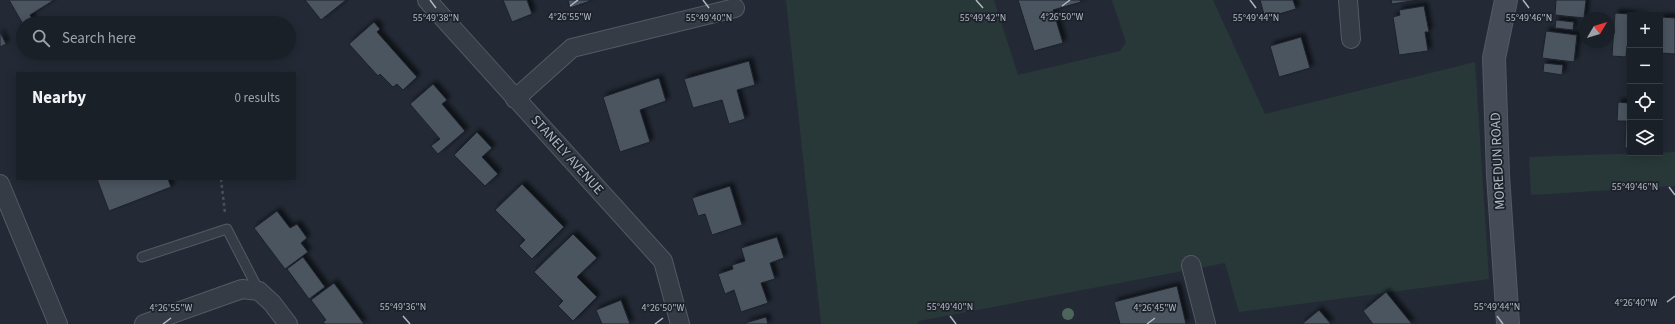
<!DOCTYPE html>
<meta charset="utf-8">
<style>
body{margin:0;font-family:"Source Sans 3",sans-serif;background:#232830;color:#f1f3f6}
.controls{position:absolute;right:12px;top:12px;display:grid;overflow:hidden;border-radius:0px;box-shadow:0 2px 10px #0003}
.controls button{width:36px;height:36px;display:grid;place-items:center;padding:0;border:0;border-bottom:1px solid #383e45;background:#1a2028;color:#f1f3f6;font:20px sans-serif}
.compass{position:absolute;left:1579px;top:12px;width:36px;height:36px;border-radius:50%;background:#1a2028;box-shadow:0 2px 10px #0003;rotate:52deg}
.list{margin:0;padding:0;list-style:none}
h2{display:flex;justify-content:space-between;align-items:center;height:52px;margin:0;padding:0 16px;font-size:17px}
h2 small{font-size:13px;font-weight:400;color:#9fa3a8}
.icon{flex:none;width:22px;height:22px;fill:none;stroke:currentColor;stroke-width:2;stroke-linecap:round;stroke-linejoin:round}
.map{position:relative;flex:none;width:1675px;height:324px;overflow:hidden}
.search{position:absolute;background:#1a2028;box-shadow:0 2px 10px #0003;left:16px;top:16px;width:280px;height:44px;display:flex;align-items:center;gap:10px;box-sizing:border-box;padding:0 14px;border-radius:22px;color:#9fa3a8;font-size:15px}
.panel{position:absolute;background:#1a2028;box-shadow:0 2px 10px #0003;left:16px;top:72px;width:280px;height:108px;border-radius:0px}
.map>svg:first-child{display:block}
.green{fill:#283838}
.building{fill:#4b5460;stroke:#1d232c;filter:url(#shadow)}
.lines{fill:none;stroke-linecap:round;stroke-linejoin:round}
.service-casing{stroke:#545a63;stroke-width:11}
.minor-casing{stroke:#545a63;stroke-width:20}
.secondary-casing{stroke:#545a63;stroke-width:24}
.path{stroke:#445355;stroke-width:2.5;stroke-dasharray:3 3;stroke-linecap:butt}
.service{stroke:#363c46;stroke-width:9}
.minor{stroke:#363c46;stroke-width:18}
.secondary{stroke:#454c58;stroke-width:22}
.tree{fill:#4e655c}
.ticks{fill:none;stroke:#b1b7c2;stroke-width:1.5}
.labels{text-anchor:middle;dominant-baseline:central;stroke-width:3.5;stroke-linejoin:round;paint-order:stroke}
.street-label{font-size:14px;fill:#b1b7c2;stroke:#1c212a}
.ticks-label{font-size:10px;text-anchor:middle;fill:#b1b7c2;stroke:#1c212a;stroke-width:3.5;stroke-linejoin:round;paint-order:stroke}
</style>
<div class="map">
<svg width="1675" height="324" viewBox="0 0 1675 324">
<defs>
<filter id="shadow"><feDropShadow dx="3.5" dy="-3.5" stdDeviation="2" flood-color="#0009"/></filter>
</defs>
<rect width="100%" height="100%" fill="#232a35"/>
<g class="green">
<path d="M786,0h208l24,75 102,-24 6,-9 -14,-42h101l52,114 210,-52 14,217 -250,33 -14,-49 -306,58 -2,3h-96z"/>
<path d="M1675,152v34l-144,9 -2,-38z"/>
</g>
<g class="building">
<path d="M9,0h45l-24,15 3,5 -10,4z"/>
<path d="M305,0h41l-25,20z"/>
<path d="M503,0h24l5,14 -20,8z"/>
<path d="M568,0h21l1,1 -20,7z"/>
<path d="M1018,0h62l1,2 -28,8 10,33 -29,8z"/>
<path d="M1260,0h33l3,9 -31,9z"/>
<path d="M1391,0h27l-26,4z"/>
<path d="M1556,0h30l-2,18 -29,-3z"/>
<path d="M1424,6l5,26h-4l3,19 -29,4 -6,-38 7,-2 -1,-5z"/>
<path d="M1615,13l29,2h-14v32l-3,-1 -1,11 -14,-1z"/>
<path d="M1660,17l15,1v36l-15,-1z"/>
<path d="M1556,20l18,2 -1,8 -18,-2z"/>
<path d="M374,22l6,7 -3,3 40,45 -14,13 -6,-6 -4,3 -13,-13 -2,2 -29,-32z"/>
<path d="M1546,31l31,4 -3,27 -32,-4z"/>
<path d="M0,32l6,12 -6,3z"/>
<path d="M1301,37l9,31 -31,9 -9,-31z"/>
<path d="M749,61l6,24 -18,5 8,29 -16,5 -7,-24 -29,8 -9,-29z"/>
<path d="M1544,63l19,2 -1,10 -19,-3z"/>
<path d="M659,78l7,23 -26,9 10,32 -30,10 -17,-55z"/>
<path d="M433,84l14,16 -5,4 23,27 -27,23 -7,-8 9,-7 -30,-35z"/>
<path d="M1629,85h1v63h-5l1,-27h-9l1,-19 10,1z"/>
<path d="M477,132l15,16 -10,9 16,17 -13,12 -31,-31z"/>
<path d="M97,179h71l3,8 -62,24z"/>
<path d="M522,184l42,43 -32,32 -13,-13 6,-6 -30,-30z"/>
<path d="M730,186l12,39 -30,10 -7,-21 -7,2 -6,-18z"/>
<path d="M277,211l13,17 7,-4 10,14 -6,5 7,9 -23,17 -31,-41z"/>
<path d="M573,234l24,24 -20,19 20,20 -24,24 -15,-15 5,-5 -29,-29z"/>
<path d="M777,237l7,21 -14,5 5,16 -14,4 7,20 -27,9 -7,-22 -9,4 -7,-20 15,-5 -1,-4 13,-4 -4,-13z"/>
<path d="M303,257l22,30 -16,12 -22,-30z"/>
<path d="M334,283l30,41h-39l-2,-2 3,-2 -15,-20z"/>
<path d="M1177,286l9,38h-66l-6,-22z"/>
<path d="M1386,292l26,32h-39l-10,-13z"/>
<path d="M621,300l9,24h-28l-6,-14z"/>
<path d="M1319,310l12,14h-29z"/>
<path d="M766,317l2,7h-22l-1,-1z"/>
</g>
<g class="lines">
<g class="service-casing">
<path id="service" d="M142,257l85,-28 32,62"/>
</g>
<g class="minor-casing">
<g id="minor">
<path d="M427,0l236,261 17,63"/>
<path d="M1348,0l3,39"/>
<path d="M515,99l57,-51 163,-40"/>
<path d="M0,184l58,140"/>
<path d="M1191,265l15,59"/>
<path d="M144,324l98,-35 17,2 13,12 16,21"/>
</g>
</g>
<g class="secondary-casing">
<path id="secondary" d="M1506,0l-12,58 4,117 10,149"/>
</g>
<path class="path" d="M221,179l4,34"/>
<use href="#service" class="service"/>
<use href="#minor" class="minor"/>
<use href="#secondary" class="secondary"/>
</g>
<circle class="tree" cx="1068" cy="314" r="6"/>
<path class="ticks" d="M430,0l6,8M703,0l6,8M976,0l7,8M1250,0l6,8M1523,0l6,8M570,6l8,-6M1062,6l8,-6M1669,187l6,8M1667,302l8,-6M403,316l7,8M950,316l6,8M1497,316l6,8M163,324l8,-6M655,324l8,-6M1147,324l8,-6"/>
<g class="labels">
<g class="street-label">
<text transform="translate(567 155) rotate(48)">STANELY AVENUE</text>
<text transform="translate(1498 161) rotate(-93)">MOREDUN ROAD</text>
</g>
</g>
<g class="ticks-label">
<text x="570" y="20">4°26'55"W</text>
<text x="1062" y="20">4°26'50"W</text>
<text x="1529" y="21">55°49'46"N</text>
<text x="436" y="21">55°49'38"N</text>
<text x="709" y="21">55°49'40"N</text>
<text x="983" y="21">55°49'42"N</text>
<text x="1256" y="21">55°49'44"N</text>
<text x="1635" y="190">55°49'46"N</text>
<text x="1636" y="306">4°26'40"W</text>
<text x="403" y="310">55°49'36"N</text>
<text x="950" y="310">55°49'40"N</text>
<text x="1497" y="310">55°49'44"N</text>
<text x="171" y="311">4°26'55"W</text>
<text x="663" y="311">4°26'50"W</text>
<text x="1155" y="311">4°26'45"W</text>
</g>
</svg>
<div class="controls">
<button>+</button>
<button>−</button>
<button><svg class="icon" aria-label="locate" viewBox="0 0 24 24"><circle cx="12" cy="12" r="6"/><path d="M12 2v4M12 18v4M2 12h4M18 12h4"/></svg></button>
<button><svg class="icon" aria-label="layers" viewBox="0 0 24 24"><path d="M12 4l9 5-9 5-9-5zM3 14l9 5 9-5"/></svg></button>
</div>
<svg class="compass" viewBox="-18 -18 36 36"><path d="M0-13l5 13h-10z" fill="#e53935"/><path d="M0 13l5-13h-10z" fill="#9fa3a8"/></svg>
<div class="search"><svg class="icon" aria-label="search" viewBox="0 0 24 24"><circle cx="10" cy="10" r="6"/><path d="M15 15l6 6"/></svg>Search here</div>
<section class="panel">
<h2>Nearby<small>0 results</small></h2>
<ul class="list">
</ul>
</section>
</div>
